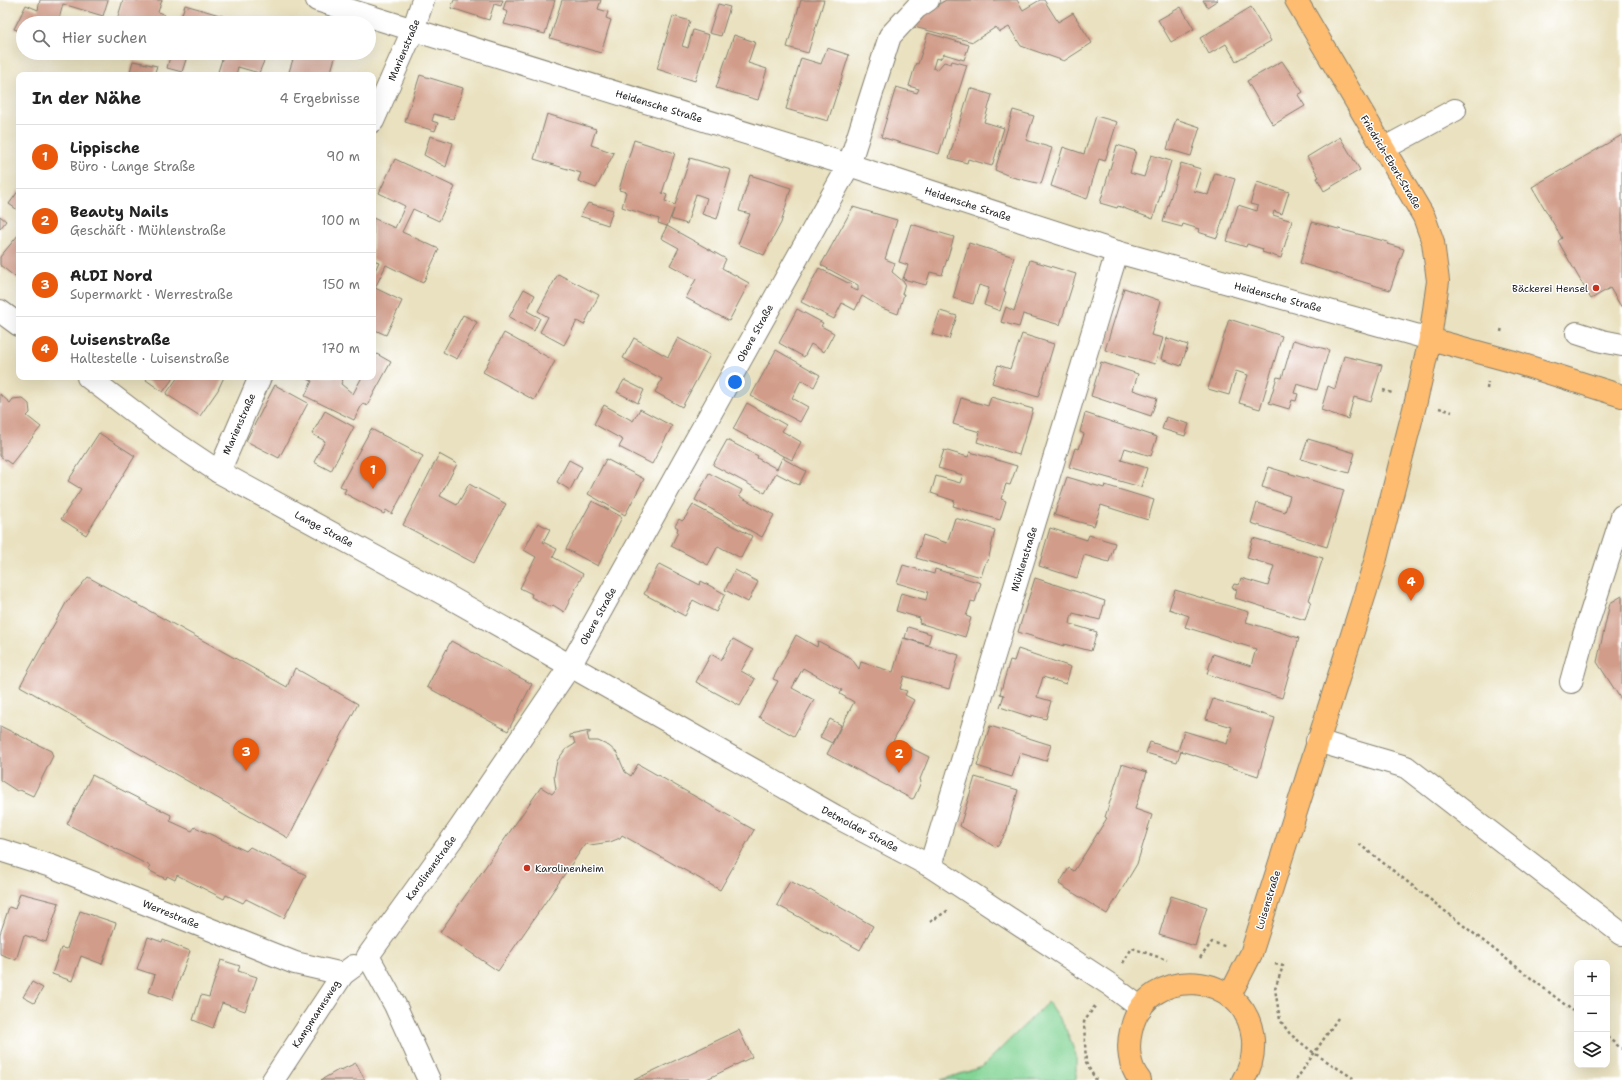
<!DOCTYPE html>
<html lang="de">
<meta charset="utf-8">
<style>
body{margin:0;font-family:"Shantell Sans",sans-serif;background:#f6f6f6;color:#222}
.controls{position:absolute;right:12px;bottom:12px;display:grid;overflow:hidden;border-radius:8px;box-shadow:0 4px 16px #0002}
.controls button{width:36px;height:36px;display:grid;place-items:center;padding:0;border:0;border-bottom:1px solid #e0e0e0;background:#fff;color:#222;font:20px sans-serif}
.you{position:absolute;left:735px;top:382px;width:14px;height:14px;margin:-10px;border:3px solid #fff;border-radius:50%;background:#1a73e8;box-shadow:0 0 0 6px #1a73e833}
.badge{display:grid;place-items:center;width:26px;height:26px;border-radius:50%;background:#ea580c;color:#fff;font-size:13px;font-weight:700}
.pin{position:absolute;translate:-50% -33px;filter:drop-shadow(0 1px 2px #0008)}
.pin::after{content:'';position:absolute;top:21px;width:14px;height:12px;background:inherit;clip-path:polygon(0 0,100% 0,50% 100%)}
.list{margin:0;padding:0;list-style:none}
h2{display:flex;justify-content:space-between;align-items:center;height:52px;margin:0;padding:0 16px;font-size:17px}
h2 small{font-size:13px;font-weight:400;color:#767676}
.list li{display:grid;grid-template-columns:26px 1fr auto;gap:12px;align-items:center;box-sizing:border-box;height:64px;padding:0 16px;border-top:1px solid #e0e0e0}
.list b{display:block;font-size:15px;white-space:nowrap}
.list p{margin:0;font-size:13px;white-space:nowrap;color:#767676}
.list em{font-size:13px;font-style:normal;color:#767676}
.icon{flex:none;width:22px;height:22px;fill:none;stroke:currentColor;stroke-width:2;stroke-linecap:round;stroke-linejoin:round}
.map{position:relative;flex:none;width:1622px;height:1080px;overflow:hidden}
.search{position:absolute;background:#fff;box-shadow:0 4px 16px #0002;left:16px;top:16px;width:360px;height:44px;display:flex;align-items:center;gap:10px;box-sizing:border-box;padding:0 14px;border-radius:22px;color:#767676;font-size:15px}
.panel{position:absolute;background:#fff;box-shadow:0 4px 16px #0002;left:16px;top:72px;width:360px;height:308px;border-radius:8px}
.map>svg:first-child{display:block}
.green{fill:#83d495;stroke:#507858}
.building{fill:#d19c89}
.lines{fill:none;stroke-linecap:round;stroke-linejoin:round}
.minor-casing{stroke:#827e6e;stroke-width:24}
.major-casing{stroke:#827e6e;stroke-width:24}
.path{stroke:#827e6e;stroke-width:2.5;stroke-dasharray:3 3;stroke-linecap:butt}
.minor{stroke:#fff;stroke-width:22}
.major{stroke:#fdbc6f;stroke-width:22}
.poi-dot{fill:#c8321e;stroke:#fff;stroke-width:1.5}
.labels{text-anchor:middle;dominant-baseline:central;stroke-width:3;stroke-linejoin:round;paint-order:stroke}
.street-label{font-size:10px;fill:#1c1c1c;stroke:#fff}
.poi-label{font-size:10px;fill:#1c1c1c;stroke:#fff;text-anchor:end}
</style>
<div class="map">
<svg width="1622" height="1080" viewBox="0 0 1622 1080">
<rect width="100%" height="100%" fill="#fff"/>
<filter id="ink" filterUnits="userSpaceOnUse"><feTurbulence type="fractalNoise" baseFrequency=".025" numOctaves="2"/><feDisplacementMap in="SourceGraphic" scale="8" xChannelSelector="R" yChannelSelector="G"/><feConvolveMatrix kernelMatrix="1 2 1 2 8 2 1 2 1" color-interpolation-filters="sRGB"/></filter>
<filter id="wash" filterUnits="userSpaceOnUse"><feTurbulence type="fractalNoise" baseFrequency=".012" numOctaves="4" result="noise"/><feDisplacementMap in="SourceGraphic" scale="16" xChannelSelector="R" yChannelSelector="G"/><feGaussianBlur stdDeviation="0.9" result="paint"/><feColorMatrix in="noise" values="0 0 0 0 0 0 0 0 0 0 0 0 0 0 0 0 0 1.4 0 .05"/><feComposite in="paint" operator="in"/></filter>
<g filter="url(#wash)">
<rect width="100%" height="100%" fill="#e9e1bf"/>
<path class="green" d="M1048,1002l17,25 11,28v25h-135l41,-13z"/>
<g id="blocks">
<g class="building">
<path d="M40,0h68l-5,16 -40,-12 -5,19 -23,-6 -1,6h-11v9l-9,-3 12,-24 12,5z"/>
<path d="M123,0h39l-4,12 7,3 -3,8h-46z"/>
<path d="M454,0h49l-2,6 -7,-2 -5,16 -38,-12z"/>
<path d="M506,0h49l-10,34 -41,-10 4,-12 -5,-2z"/>
<path d="M562,0h39l-3,9 10,3 -2,6 5,2 -10,33 -51,-15z"/>
<path d="M801,0h23l-16,53 -21,-6z"/>
<path d="M946,0h71l6,10 17,-10h4l14,22 15,-9 19,30 -28,18 -43,-15 -12,-19 -9,5 -4,-5 -23,15 -59,-15 3,-10z"/>
<path d="M1203,0h15l-11,7z"/>
<path d="M718,4l12,3 -9,29 -12,-3z"/>
<path d="M185,5l38,11 -2,7h-42z"/>
<path d="M1181,7l13,22 -23,13 -13,-22z"/>
<path d="M1251,7l20,34 -35,20 -10,-17 -17,10 -9,-16z"/>
<path d="M673,16l17,5 -8,25 6,2 5,-18 16,5 -14,46 -38,-12z"/>
<path d="M928,33l41,12 -5,15 -20,-6 -4,5 -4,-1 -3,10 4,2 7,-8 7,2 1,-3 15,4 -28,89 -58,-17 15,-50 21,6 2,-4 -10,-3 7,-23 2,1z"/>
<path d="M734,35l21,7 -7,21 19,6 -9,31 -42,-12z"/>
<path d="M827,48l22,7 -21,66 -42,-12 15,-51 20,6z"/>
<path d="M111,53h16l-2,5z"/>
<path d="M171,53h17l-6,19 -15,-4z"/>
<path d="M203,53h9l-1,3z"/>
<path d="M224,53h57l-2,4 -12,-3 -8,19 -21,-6 -2,8h-19z"/>
<path d="M295,53l41,1 -6,21h-42z"/>
<path d="M133,61l24,5 -3,9h-25z"/>
<path d="M1282,61l21,31 -5,3 7,11 -32,19 -26,-44z"/>
<path d="M420,75l43,13 -10,31 -19,-5 -2,7 6,2 -3,8 -30,-9z"/>
<path d="M970,88l22,7 -8,27 20,6 -12,38 -24,-7 -1,4 -18,-5z"/>
<path d="M1013,110l21,6 -8,24 26,8 -11,36 -29,-7 -17,-7z"/>
<path d="M547,114l49,15 -5,16 23,8 -18,35 -18,-7 3,-8 -47,-14z"/>
<path d="M1096,116l21,6 -12,39 -6,-2 -12,40 -36,-13 12,-39 21,7z"/>
<path d="M1176,119l24,8 -9,29 -24,-7z"/>
<path d="M1622,135v173l-12,-20 -19,11 -33,-58 4,-3 -30,-51z"/>
<path d="M430,136l23,7 -7,24 -22,-12z"/>
<path d="M1340,137l20,33 -36,21 -7,-13 2,-1 -12,-20z"/>
<path d="M634,140l41,13 -13,40 5,2 -2,6 10,4 15,-47 41,12 -14,49 -15,-5 5,-16 -11,-4 -9,30 -16,-5 3,-10 -7,17 -9,-3 1,-4 -37,-12 4,-15 -7,-2z"/>
<path d="M1117,145l19,6 -6,22 14,4 7,-22 20,6 -18,58 -35,-13 -1,2 -17,-5z"/>
<path d="M395,159l60,28 -16,34 -26,-12 -11,23 37,17 -16,34 -37,-18 -11,23 27,13 -16,34 -13,-6v-54l6,-13 -6,-2v-42l22,10 10,-22 -26,-13z"/>
<path d="M1181,163l20,6 -7,22 8,2 6,2 7,-22 20,6 -18,59 -19,-6 1,-3 -16,-5 -1,3 -19,-5z"/>
<path d="M750,175l41,13 -10,35 -17,32 -26,-11 12,-30 -11,-3z"/>
<path d="M1257,182l32,10 -7,22 -8,-3 -1,4 19,6 -11,37 -19,-6 1,-3 -16,-5 -1,3 -19,-6 11,-36 19,6 1,-5 -8,-2z"/>
<path d="M19,190v21l-10,-7z"/>
<path d="M588,203l25,7 -5,15 -28,-9z"/>
<path d="M853,207l44,13 -12,39 10,4 -3,9 13,11 -3,11h2l-6,20 -16,-6 -20,-12 -7,14 -13,-7 -8,16 -33,-17 18,-34 33,17 -2,3 8,3v-6l-37,-20z"/>
<path d="M0,216l6,5 -6,8z"/>
<path d="M1312,222l76,20 -1,2 17,5 -14,41 -90,-27z"/>
<path d="M911,224l43,13 -12,38 -12,-3 -4,13 -23,-6 5,-14 -9,-3z"/>
<path d="M667,226l59,33 -4,9 27,15 -20,38 -43,-23 10,-19 -26,-14 9,-17 -18,-10z"/>
<path d="M19,234v46l-19,-15v-8z"/>
<path d="M969,243l45,14 -10,34 2,1 -6,19 -16,-6 5,-17 -10,-3 -6,19 -20,-6z"/>
<path d="M1030,260l46,14 -16,51 -37,-11 -4,13 -18,-5 5,-15 8,4z"/>
<path d="M558,274l41,21 -15,30 -7,-4 -13,24 -24,-13 8,-15 -10,-6z"/>
<path d="M1124,288l37,13 -10,34 12,3 -8,26 -50,-14z"/>
<path d="M524,289l11,6 -8,16 13,7 -6,13 -25,-14z"/>
<path d="M797,309l26,14 -2,3 13,7 -10,19 -13,-8 -7,13 -25,-14z"/>
<path d="M940,311l17,5 -8,23 -17,-5z"/>
<path d="M463,315l14,7 -20,37 -14,-7z"/>
<path d="M1229,319l53,17 -22,73 -21,-6 9,-28 -12,-4 -7,24 -21,-6z"/>
<path d="M504,333l51,28 -21,39 -51,-28z"/>
<path d="M1022,334l32,10 -16,53 -46,-14 6,-18 12,4z"/>
<path d="M634,338l34,19 10,-19 32,17 -28,52 -27,-15 7,-13 -39,-21z"/>
<path d="M1167,338l21,7 -7,21 -20,-7z"/>
<path d="M1293,340l36,10 -12,40 -20,-6 -3,9 4,1 -2,7 -4,-1 -3,9 -20,-6 8,-26 5,1z"/>
<path d="M776,350l44,25 -6,12 -13,-7 -9,18 16,9 -8,15 -49,-26z"/>
<path d="M375,353l16,9 -24,44 -4,-3 -9,17 -49,-24 7,-15 -9,-4h41l-3,7 12,10 9,-17h11v-20z"/>
<path d="M1344,356l38,9 -11,37 -17,-5 -6,22 -27,-9 7,-24 7,3z"/>
<path d="M1101,362l37,12 -5,16 24,8 -6,18 -60,-20z"/>
<path d="M148,377h26l-11,15 -17,-12z"/>
<path d="M178,377h46l-6,13 -18,26 -34,-22z"/>
<path d="M624,380l20,10 -6,13 -21,-11z"/>
<path d="M275,385l33,18 -29,55 -33,-17z"/>
<path d="M0,394l10,9 3,-4 9,-1 7,6 1,9 -3,3 14,11 -30,37 -11,-8z"/>
<path d="M991,397l42,12 -14,46 -42,-13 3,-10 -27,-8 8,-26 27,8z"/>
<path d="M747,403l39,22 -4,6 19,11 -9,18 -8,-4v3l22,12 -7,14 -23,-12 -11,20 -52,-28 14,-25 31,16 -1,2 20,11 6,-13 -50,-27z"/>
<path d="M604,405l29,16 7,-12 32,17 -20,38 -33,-17 4,-7 -29,-16z"/>
<path d="M325,411l29,16 -23,44 -17,-9 11,-21 -13,-7z"/>
<path d="M1085,413l72,24 -6,19 -26,-8 -4,12 26,8 -6,19 -72,-20 6,-19 4,1 5,-15 -4,-2z"/>
<path d="M1166,417l23,7 -4,12 -23,-7z"/>
<path d="M371,429l52,27 -31,58 -6,-4 -2,4 -40,-21 2,-4 -6,-3z"/>
<path d="M99,433l36,23 -49,79 -25,-16 20,-30 -13,-8z"/>
<path d="M1308,439l47,14 -6,20 -48,-14z"/>
<path d="M944,450l24,7 2,-5 47,14 -7,19 -4,-1 -5,15 5,2 -6,19 -47,-14 2,-5 -24,-8 5,-17 24,7 3,-8 -25,-7z"/>
<path d="M439,454l18,10 -17,32 17,9 12,-21 37,20 -32,59 -71,-38z"/>
<path d="M606,459l38,20 -19,36 -37,-21z"/>
<path d="M569,460l13,7 -12,23 -13,-8z"/>
<path d="M1268,467l76,23 -17,57 -76,-24 6,-20 28,9 5,-16 -28,-9z"/>
<path d="M709,473l33,17 -3,6 35,19 -12,22 -67,-37z"/>
<path d="M1067,477l37,11 1,-3 49,15 -6,20 -47,-15 -7,21 -40,-11z"/>
<path d="M592,501l30,16 -24,49 -32,-17z"/>
<path d="M693,505l59,31 -11,22 -23,-12 -10,19 -37,-19 7,-14 -1,-1 1,-3 -3,-2 4,-7 3,2 3,-3z"/>
<path d="M955,518l40,12 -7,31h-2l-5,16 -65,-19 7,-23 24,8z"/>
<path d="M538,523l12,6 -7,13 14,7 -4,8 30,17 -19,38 -11,-7 -2,2 -20,-10 1,-3 -12,-6 16,-31 -12,-7z"/>
<path d="M1050,528l37,12 2,-5 26,8 -6,19 -25,-7 -7,23 -38,-12z"/>
<path d="M1253,538l70,20 -14,42 2,1 -6,19 -70,-22 2,-8 -5,-2 2,-4 5,1 2,-7 27,8 6,-20 -27,-8z"/>
<path d="M659,564l41,21 1,-4 24,13 -9,18 -23,-12 -8,16 -41,-22z"/>
<path d="M903,565l31,9 1,-5 46,14 -6,19 -4,-1 -2,7 -3,8 5,2 -6,19 -46,-14 1,-5 -24,-7 5,-18 25,7 2,-8 -31,-9z"/>
<path d="M735,570l23,12 -10,20 -23,-12z"/>
<path d="M88,577l199,110 8,-19 63,36 -70,134 -268,-152 46,-83z"/>
<path d="M1035,578l70,23 -5,19 -27,-7 -2,5 -1,6 27,8 -6,19 -27,-7v2l-46,-14z"/>
<path d="M1175,590l74,22 -3,10 53,16 -17,60 -75,-24 6,-20 38,12 5,-17 -71,-22 4,-11 -20,-7z"/>
<path d="M1622,596v105l-25,-39 13,-59z"/>
<path d="M908,627l23,7 -3,11 -23,-7z"/>
<path d="M796,635l21,12 1,-6 33,17 8,11 2,-7 32,10 10,-34 56,17 -10,34 -45,-13 -4,13 7,2 -2,4 9,5 -22,43 9,4 2,-3 26,13 -9,22 1,3 -7,16 -2,1 -85,-45 27,-52 -14,-8 2,-4 -39,-22 -11,20 22,12 -20,36 -35,-19 19,-36 -5,-2z"/>
<path d="M733,639l20,11 -12,21 14,8 -15,27 -44,-24 15,-28 10,6z"/>
<path d="M451,641l81,43 -24,47 -81,-44z"/>
<path d="M1018,649l53,18 -5,17 -23,-7 -6,20 14,4 -5,18 -15,-4v2l-31,-10 4,-12 -4,-1 10,-34 4,1z"/>
<path d="M1213,699l62,19 -17,58 -77,-25 -4,11 -31,-9 4,-11 28,9 6,-20 43,13 5,-17 -26,-8z"/>
<path d="M830,719l11,6 -9,18 -12,-6z"/>
<path d="M0,726l51,25 2,5 -20,40 -13,-6 -3,1 -17,-11z"/>
<path d="M990,726l61,19 -5,16 -26,-8 -8,24 -35,-11z"/>
<path d="M590,731v2h-3l2,8h9l11,5 8,7 8,19 6,4 7,-12 116,66 -34,60 -98,-55 -2,3 -10,4 -20,3 -4,-2 -88,128 -58,-39 101,-145 11,7 4,-5 -2,-13 3,-15 8,-11 10,-6 -2,-7 -3,1v-3z"/>
<path d="M1122,764l25,8 -12,37 17,6 -15,49 -30,50 -48,-30 10,-16 5,3 33,-53 -2,-1z"/>
<path d="M92,775l79,40 -1,6 22,10 3,-4 51,24 4,-4 56,28 -22,43 -38,-19 -3,4 -17,-8 -2,4 -47,-24 -2,5 -8,-4 -1,3 -18,-9 2,-4 -83,-42z"/>
<path d="M975,777l43,13 -12,43 -8,13 -3,1 -35,-21z"/>
<path d="M790,881l19,10 1,-1 63,36 -13,24 -83,-45z"/>
<path d="M20,893l39,10 -13,39 -22,-7 -8,25 -16,-6v-20l9,-27 6,2z"/>
<path d="M1171,896l36,11 -12,39 -36,-11z"/>
<path d="M80,911l36,12 -14,41 -21,-8 -9,25 -20,-7 9,-26 6,1z"/>
<path d="M148,937l14,5 1,-2 27,11 -18,49 -23,-8 6,-17 -18,-6z"/>
<path d="M221,960l19,6 -2,5 19,6 -12,34 -23,-8 -9,25 -20,-8 8,-25 8,2z"/>
<path d="M32,982l11,6 -9,15 -11,-6z"/>
<path d="M739,1030l13,27 -47,23h-71z"/>
<path d="M356,1063l9,17h-44l19,-11 1,1z"/>
</g>
</g>
</g>
<g filter="url(#ink)">
<use href="#blocks" fill-opacity="0" stroke="#827e6e" stroke-width="1"/>
<g class="lines">
<g class="minor-casing">
<g id="minor">
<path d="M317,0l532,165 268,87 313,87"/>
<path d="M373,121l40,-91 10,-30"/>
<path d="M1383,149l72,-39"/>
<path d="M0,311l19,14"/>
<path d="M1577,333l25,8 20,4"/>
<path d="M88,377l80,61 51,34 223,121 393,223 95,50 179,118 32,24"/>
<path d="M219,472l41,-95"/>
<path d="M1571,682l12,-44 39,-122"/>
<path d="M1317,741l89,26 216,167"/>
<path d="M0,850l51,16 244,97 48,11"/>
<path d="M930,866l187,-614"/>
<path d="M273,1080l70,-106 11,-8"/>
<path d="M429,1080l-34,-75 -27,-49 92,-128 110,-162 279,-501 41,-129 26,-28 12,-8"/>
</g>
</g>
<g class="major-casing">
<g id="major">
<path d="M1430,339l81,22 111,35"/>
<path d="M1230,995l21,-41 124,-392 41,-161 14,-62 8,-58 -5,-39 -9,-25 -128,-217"/>
<path d="M1140,1080c-11,-13 -13,-33 -9,-49 14,-69 117,-61 122,9 1,14 -2,28 -10,40"/>
</g>
</g>
<g class="path">
<path d="M1501,332l1,-5"/>
<path d="M1487,389l1,-7"/>
<path d="M1383,390l9,3"/>
<path d="M1439,408l13,4"/>
<path d="M1359,844l218,170"/>
<path d="M930,922l20,-13"/>
<path d="M1200,958l12,-16 15,5"/>
<path d="M1123,963l9,-15 35,12"/>
<path d="M1275,964l8,2 -8,23 5,31 10,14 24,19 42,27"/>
<path d="M1095,1006l-11,16 2,41 10,17"/>
<path d="M1607,1037l15,12"/>
<path d="M1296,1080l42,-62"/>
</g>
<use href="#minor" class="minor"/>
<use href="#major" class="major"/>
</g>
</g>
<g class="poi-dot">
<circle cx="1596" cy="288" r="4"/>
<circle cx="527" cy="868" r="4"/>
</g>
<g class="labels">
<g class="street-label">
<text transform="translate(404 50) rotate(-67)">Marienstraße</text>
<text transform="translate(659 106) rotate(17)">Heidensche Straße</text>
<text transform="translate(1391 162) rotate(59)">Friedrich-Ebert-Straße</text>
<text transform="translate(968 204) rotate(18)">Heidensche Straße</text>
<text transform="translate(1278 297) rotate(15)">Heidensche Straße</text>
<text transform="translate(755 333) rotate(-61)">Obere Straße</text>
<text transform="translate(239 424) rotate(-66)">Marienstraße</text>
<text transform="translate(324 529) rotate(28)">Lange Straße</text>
<text transform="translate(1024 559) rotate(-73)">Mühlenstraße</text>
<text transform="translate(598 616) rotate(-61)">Obere Straße</text>
<text transform="translate(860 829) rotate(28)">Detmolder Straße</text>
<text transform="translate(431 868) rotate(-54)">Karolinenstraße</text>
<text transform="translate(1268 900) rotate(-73)">Luisenstraße</text>
<text transform="translate(171 914) rotate(22)">Werrestraße</text>
<text transform="translate(316 1014) rotate(-57)">Kampmannsweg</text>
</g>
<g class="poi-label">
<text x="1588" y="288">Bäckerei Hensel</text>
<text x="535" y="868" text-anchor="start">Karolinenheim</text>
</g>
</g>
</svg>
<div class="controls">
<button>+</button>
<button>−</button>
<button><svg class="icon" aria-label="layers" viewBox="0 0 24 24"><path d="M12 4l9 5-9 5-9-5zM3 14l9 5 9-5"/></svg></button>
</div>
<div class="you"></div>
<div class="pin badge" style="left:373px;top:489px">1</div>
<div class="pin badge" style="left:899px;top:773px">2</div>
<div class="pin badge" style="left:246px;top:771px">3</div>
<div class="pin badge" style="left:1411px;top:601px">4</div>
<div class="search"><svg class="icon" aria-label="search" viewBox="0 0 24 24"><circle cx="10" cy="10" r="6"/><path d="M15 15l6 6"/></svg>Hier suchen</div>
<section class="panel">
<h2>In der Nähe<small>4 Ergebnisse</small></h2>
<ul class="list">
<li><span class="badge">1</span><div><b>Lippische</b><p>Büro · Lange Straße</p></div><em>90 m</em></li>
<li><span class="badge">2</span><div><b>Beauty Nails</b><p>Geschäft · Mühlenstraße</p></div><em>100 m</em></li>
<li><span class="badge">3</span><div><b>ALDI Nord</b><p>Supermarkt · Werrestraße</p></div><em>150 m</em></li>
<li><span class="badge">4</span><div><b>Luisenstraße</b><p>Haltestelle · Luisenstraße</p></div><em>170 m</em></li>
</ul>
</section>
</div>
